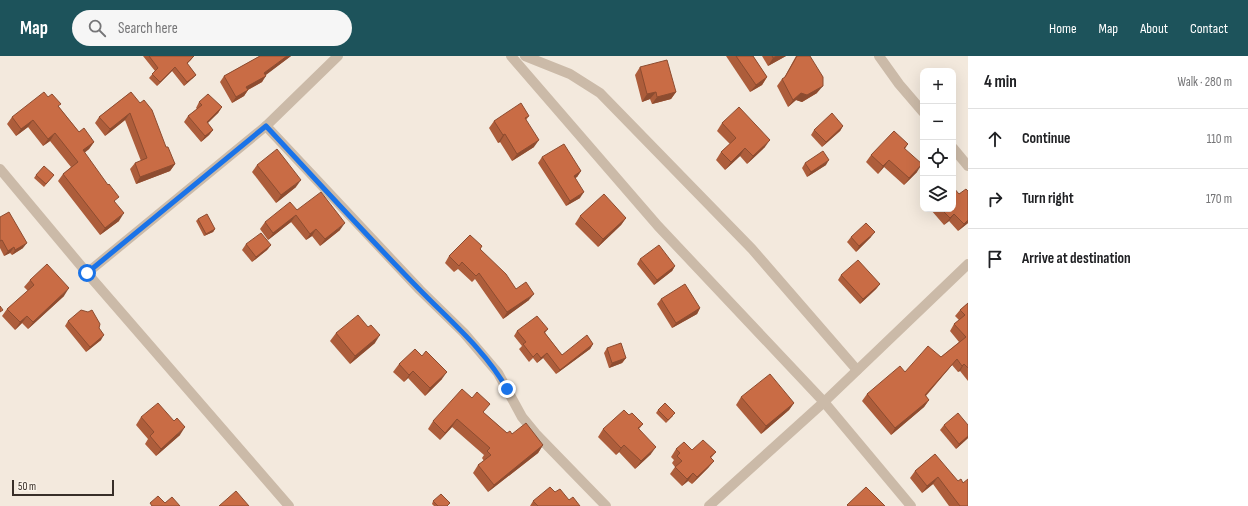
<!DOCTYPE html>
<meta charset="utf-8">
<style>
body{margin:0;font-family:"Sofia Sans Condensed",sans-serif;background:#f6f6f6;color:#202124}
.controls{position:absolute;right:12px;top:12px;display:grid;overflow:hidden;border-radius:8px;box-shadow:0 4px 16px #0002}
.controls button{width:36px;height:36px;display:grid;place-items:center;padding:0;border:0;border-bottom:1px solid #e0e0e0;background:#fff;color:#202124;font:20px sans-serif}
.scale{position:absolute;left:12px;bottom:10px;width:102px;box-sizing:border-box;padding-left:4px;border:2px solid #382e28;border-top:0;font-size:11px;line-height:14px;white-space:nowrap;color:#382e28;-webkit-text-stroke:3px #faf3e9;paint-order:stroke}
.stop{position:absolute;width:12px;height:12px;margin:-9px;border:3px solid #1a73e8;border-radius:50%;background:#fff}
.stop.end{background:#1a73e8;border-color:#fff;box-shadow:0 1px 4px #0008}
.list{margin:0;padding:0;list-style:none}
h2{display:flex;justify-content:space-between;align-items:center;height:52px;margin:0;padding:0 16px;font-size:17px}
h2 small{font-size:13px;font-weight:400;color:#757577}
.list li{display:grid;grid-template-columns:26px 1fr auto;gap:12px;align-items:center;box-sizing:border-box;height:60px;padding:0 16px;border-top:1px solid #e0e0e0}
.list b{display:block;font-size:15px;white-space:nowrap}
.list em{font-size:13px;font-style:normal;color:#757577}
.icon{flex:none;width:22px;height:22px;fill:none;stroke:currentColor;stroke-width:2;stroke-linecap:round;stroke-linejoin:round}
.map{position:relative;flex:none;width:968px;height:450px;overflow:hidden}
header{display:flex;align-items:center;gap:24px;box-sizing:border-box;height:56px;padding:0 20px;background:#1d535b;color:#fff}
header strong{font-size:19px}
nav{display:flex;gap:22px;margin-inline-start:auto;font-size:14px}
.search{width:280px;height:36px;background:#f6f6f6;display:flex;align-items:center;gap:10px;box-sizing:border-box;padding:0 14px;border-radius:22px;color:#757577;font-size:15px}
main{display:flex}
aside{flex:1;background:#fff}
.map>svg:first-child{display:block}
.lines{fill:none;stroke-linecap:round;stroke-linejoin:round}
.street{stroke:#cbbaa8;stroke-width:10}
.wall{fill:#ad5d3b}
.shaded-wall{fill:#8d4c30}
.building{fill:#c96c45;stroke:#8d4c30}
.route{stroke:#1a73e8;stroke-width:5}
</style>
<header>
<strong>Map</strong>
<div class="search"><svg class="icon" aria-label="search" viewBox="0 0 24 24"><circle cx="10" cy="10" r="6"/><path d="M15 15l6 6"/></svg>Search here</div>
<nav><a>Home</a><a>Map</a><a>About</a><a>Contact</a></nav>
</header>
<main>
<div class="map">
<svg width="968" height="450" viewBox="0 0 968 450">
<rect width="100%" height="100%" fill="#f3e9dd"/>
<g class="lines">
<g class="street">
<path d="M511,0l147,170 166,176 87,104"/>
<path d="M525,0l45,18 30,19 152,156 105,121"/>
<path d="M879,0l20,28 24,28"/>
<path d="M266,70l154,164 44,43 34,40 24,44 14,17 70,72"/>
<path d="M953,92l15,18"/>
<path d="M0,113l87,104 202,233"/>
<path d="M87,217l179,-147 72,-70"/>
<path d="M709,450l115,-104 144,-138"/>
</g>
</g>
<g class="wall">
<path d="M143,0h51l-3,4 -4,4 9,11 -3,3 -9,8 -12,-15 -15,15 -8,-8 6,-7z"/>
<path d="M260,0h31l-26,19 -3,7 -14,8 -4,6 -12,7 -12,-21 4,-6z"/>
<path d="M726,0h27l14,21 -5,8 -12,7z"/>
<path d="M762,0h24l-18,10z"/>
<path d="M796,0h14l7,37 -15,9 -6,-2 -8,7 -11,-21 5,-7 2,-1z"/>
<path d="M640,11l36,25 -5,7 -19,5 -2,-5 -8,3 -7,-27z"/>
<path d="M131,36l35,55 9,17 -5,7 -34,13 -6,-15 5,-6 6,-2 -16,-41 -20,16 -10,-13 4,-6z"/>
<path d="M48,41l11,10 20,25 15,10 -5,7 -5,4 31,49 4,19 -19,14 -42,-54 5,-7 8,-7 -21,-26 -7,5 -15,-19 -12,9 -9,-12 5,-7z"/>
<path d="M199,46l23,5 -4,6 -11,10 6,7 -4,5 -8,7 -17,-20 4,-6 9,-7 -1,-1z"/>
<path d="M529,60l-3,4 8,27 -22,14 -12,-19 -2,1 -9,-15 5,-7z"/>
<path d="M722,67l43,24 -18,17 -7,-8 -15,14 -9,-10 5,-8 9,-8 -13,-13z"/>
<path d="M843,70l-3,5 -18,16 -11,-12 3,-5z"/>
<path d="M908,88l-3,5 12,23 -13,13 -20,-18 -6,7 -12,-12 5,-7z"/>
<path d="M542,101l39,14 -4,6 -2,1 5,20 -14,8 -28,-43z"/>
<path d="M805,107l21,2 -19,12 -5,-9z"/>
<path d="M257,109l39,22 -20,16 -24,-31z"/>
<path d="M36,119h18l-10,12 -10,-9z"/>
<path d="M968,135v32l-10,8 -9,-10 -5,4 -13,-15 1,-1h21l6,-15z"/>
<path d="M297,154l43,20 -20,16 -8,-10 -6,4 -15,-18 -23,18 -8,-11 5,-7z"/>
<path d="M580,160l46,2 -5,7 -23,22 -23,-23z"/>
<path d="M0,161l23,31 -11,7 -2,-2 -6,3 -4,-8z"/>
<path d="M198,163l17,10 -2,3 -9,4 -8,-15z"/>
<path d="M851,181h20l-15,15 -9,-10z"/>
<path d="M246,188l25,1 -4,5 -15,12 -10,-12z"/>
<path d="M482,190l-2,3 36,40 13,11 -26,19 -28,-40 -3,3 -14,-13 -4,3 -9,-9 4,-7z"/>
<path d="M640,203l35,7 -3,5 -18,14 -17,-21z"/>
<path d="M841,219l39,9 -4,5 -16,15 -22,-24z"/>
<path d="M30,224l34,16 -36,33 -6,-6 -7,7 -13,-14 5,-7 21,-18 -4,-4z"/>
<path d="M661,243l39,9 -3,6 -25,14 -15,-24z"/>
<path d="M968,247v78l-8,-10 -2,1 -6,-7 -26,31 3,4 -5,7 -33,28 -29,-34 5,-7 38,-22 36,-15 18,-15 -9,-11 4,-7 5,-4 -4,-4 5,-6z"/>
<path d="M68,265l31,7 2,12 -15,12 -21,-26z"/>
<path d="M548,273l-3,4 17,22 31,-11 -3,5 -34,25 -13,-16 -6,5 -4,-5 -4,4 -10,-13 3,-3 -8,-10 3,-5z"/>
<path d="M336,277l39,10 -25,21 -20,-23z"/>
<path d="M607,292l19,10 -4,5 -13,5 -5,-15z"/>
<path d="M399,308l43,15 -17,17 -17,-18 -4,4 -11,-10z"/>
<path d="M741,341l53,6 -5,7 -28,24 -25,-29z"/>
<path d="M658,354l15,6 -7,7 -10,-10z"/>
<path d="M484,357l23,20 5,1 31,11 -5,8 -50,39 -15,-19 5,-8 6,-4 -2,-3 2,-3 -32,-28 -12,13 -12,-11 5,-8z"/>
<path d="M629,359l14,9 -4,5 12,25 -16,15 -16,-17 -3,3 -18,-18 5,-8z"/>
<path d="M141,361l39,18 -24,21 -11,-12 3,-5 -12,-14z"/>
<path d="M944,369l24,13 -12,11 -16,-19z"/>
<path d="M676,393l16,1 24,2 -5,6 3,3 -6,7 -16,16 -4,-3 -6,5 -12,-12 5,-7 -3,-4 2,-3 -3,-3z"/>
<path d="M935,398l33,52h-19l-16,-22 -11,9 -12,-15 5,-7z"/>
<path d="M555,436l14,8 11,6h-50l3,-5z"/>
<path d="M433,445l15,5h-14l-2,-2z"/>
</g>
<g class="shaded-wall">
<path d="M287,0h4l-29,22 4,-2 -4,6 -20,11 4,-6z"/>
<path d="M777,0h9l-18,10 5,-8z"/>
<path d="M175,11l-3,4 -15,15 3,-4z"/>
<path d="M196,19l-3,3 -9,8 3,-4z"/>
<path d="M767,21l-5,8 -12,7 6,-7z"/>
<path d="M823,30l-6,7 -15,9 -6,-2 -8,7 5,-7 8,-7z"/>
<path d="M248,34l-4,6 -12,7 4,-6z"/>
<path d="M656,36l-6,7 -8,3 5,-8z"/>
<path d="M676,36l-5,7 -19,5 5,-7z"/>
<path d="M222,51l-4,6 -15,15 4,-6z"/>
<path d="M130,57l-5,7 -20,16 5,-7z"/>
<path d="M33,64l-5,7 -12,9 5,-7z"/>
<path d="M843,70l-3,5 -18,16 4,-5z"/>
<path d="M213,74l-4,5 -8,7 4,-6z"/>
<path d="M55,77l-5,8 -7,5 5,-7z"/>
<path d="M505,78l-5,8 -2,1 5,-8z"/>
<path d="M539,84l-5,7 -22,14 5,-7z"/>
<path d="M770,84l-5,7 -18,17 6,-8z"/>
<path d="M94,86l-5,7 -11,9 5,-8z"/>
<path d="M745,92l-5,8 -15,14 6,-8z"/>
<path d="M829,104l-3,5 -19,12 4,-5z"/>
<path d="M889,104l-5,7 -6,7 5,-8z"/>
<path d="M175,108l-5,7 -34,13 4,-7z"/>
<path d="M922,108l-5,8 -13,13 5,-7z"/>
<path d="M581,115l-4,6 -7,4 4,-5z"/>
<path d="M301,124l-5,7 -20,16 5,-8z"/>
<path d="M584,136l-4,6 -14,8 4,-5z"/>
<path d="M124,157l-5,8 -19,14 5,-7z"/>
<path d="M954,158l-5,7 -5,4 6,-7z"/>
<path d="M296,159l-5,7 -23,18 5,-7z"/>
<path d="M626,162l-5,7 -23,22 5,-8z"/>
<path d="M968,164v3l-10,8 6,-7z"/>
<path d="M345,167l-5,7 -20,16 5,-7z"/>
<path d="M215,173l-2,3 -9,4 2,-2z"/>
<path d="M316,173l-4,7 -6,4 4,-6z"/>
<path d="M875,176l-4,5 -15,15 3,-6z"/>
<path d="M27,187l-4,5 -11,7 3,-5z"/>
<path d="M271,189l-4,5 -15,12 4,-5z"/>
<path d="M14,191l-4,6 -6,3 4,-5z"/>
<path d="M675,210l-3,5 -18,14 3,-5z"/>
<path d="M880,228l-4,5 -16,15 3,-5z"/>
<path d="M69,232l-5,8 -36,33 5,-7z"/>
<path d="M534,238l-5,6 -26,19 4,-7z"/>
<path d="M700,252l-3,6 -25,14 4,-5z"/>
<path d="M27,260l-5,7 -7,7 5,-8z"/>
<path d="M104,279l-3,5 -15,12 4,-5z"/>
<path d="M380,279l-5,8 -25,21 5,-8z"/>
<path d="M593,288l-3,5 -34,25 4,-4z"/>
<path d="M547,297l-4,5 -6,5 4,-5z"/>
<path d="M626,302l-4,5 -13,5 3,-5z"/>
<path d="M957,303l-5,6 -32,37 5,-7z"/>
<path d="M964,308l-4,7 -2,1 4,-6z"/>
<path d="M413,315l-5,7 -4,4 5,-7z"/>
<path d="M447,316l-5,7 -17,17 5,-8z"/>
<path d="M929,344l-5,7 -33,28 4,-7z"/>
<path d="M794,347l-5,7 -28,24 5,-8z"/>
<path d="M457,363l-5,8 -12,13 5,-7z"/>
<path d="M185,371l-5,8 -24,21 5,-7z"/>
<path d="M968,380v2l-12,11 3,-5z"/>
<path d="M543,389l-5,8 -50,39 6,-7z"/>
<path d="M624,389l-5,7 -3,3 5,-7z"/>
<path d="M656,391l-5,7 -16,15 6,-8z"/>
<path d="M714,405l-6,7 -16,16 5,-7z"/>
<path d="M693,417l-5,8 -6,5 5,-7z"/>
<path d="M938,421l-5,7 -11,9 5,-7z"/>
</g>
<g class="building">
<path d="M149,0h45l-7,7 9,12 -9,7 -12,-15 -15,15 -8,-8 6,-6z"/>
<path d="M260,0h27l-23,17 2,3 -20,11 2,3 -12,7 -12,-21z"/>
<path d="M736,0h17l14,21 -11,8z"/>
<path d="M772,0h5l-4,2z"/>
<path d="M797,0h13l13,21v9l-16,9 -6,-2 -8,7 -11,-21 3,-2z"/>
<path d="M667,4l9,32 -19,5 -1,-5 -9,2 -7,-27z"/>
<path d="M44,36l4,5 4,-3 9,10 -3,2 21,26 5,-4 10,14 -11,8 25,35 1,-1 10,13 -5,4 10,12 -19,15 -42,-54 15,-12 -23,-29 -7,6 -15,-19 -12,9 -9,-12z"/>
<path d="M131,36l9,11 4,-3 8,10 14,37h2l7,17 -35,13 -5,-14 12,-5 -17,-45 -20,16 -11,-12z"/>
<path d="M208,38l14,13 -15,15 6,8 -8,6 -17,-20 14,-11 -3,-3z"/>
<path d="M521,47l8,13 -4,2 14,22 -22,14 -12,-20 -2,1 -9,-14z"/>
<path d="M739,51l31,33 -17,16 -8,-8 -14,14 -10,-10 15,-14 -14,-15z"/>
<path d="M832,57l11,13 -17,16 -12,-12z"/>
<path d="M894,75l14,13 -4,4 18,16 -13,14 -20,-18 -6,6 -12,-11z"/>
<path d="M564,88l17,27 -7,5 10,16 -14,9 -28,-44z"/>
<path d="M277,93l24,31 -20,15 -24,-30z"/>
<path d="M823,95l6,9 -18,12 -6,-9z"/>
<path d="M44,110l10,9 -8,9 -10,-9z"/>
<path d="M953,131l6,7 7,-5 2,2v29l-4,4 -10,-10 -4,4 -9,-9h12z"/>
<path d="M321,136l24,31 -20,16 -9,-10 -6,5 -14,-19 -23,18 -8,-11 25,-20 7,8z"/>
<path d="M604,138l22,24 -23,21 -23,-23z"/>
<path d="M9,156l18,31 -12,7 -1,-3 -6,4 -6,-11 -2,1v-24z"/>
<path d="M207,158l8,15 -9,5 -8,-15z"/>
<path d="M866,167l9,9 -16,14 -8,-9z"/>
<path d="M261,177l10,12 -15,12 -10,-13z"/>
<path d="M470,179l12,11 -2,3 26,25 10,15 10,-7 8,12 -27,18 -28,-39 -3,3 -14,-14 -3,4 -10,-10z"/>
<path d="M659,189l16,21 -18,14 -17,-21z"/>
<path d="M858,204l22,24 -17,15 -22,-24z"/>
<path d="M47,208l22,24 -36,34 -6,-6 -7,6 -13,-13 27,-24 -4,-5z"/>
<path d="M685,228l15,24 -24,15 -15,-24z"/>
<path d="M968,247v65l-4,-4 -2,2 -5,-7 -32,36 4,5 -34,28 -28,-34 33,-28 5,6 23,-26 13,11 25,-20 -12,-13 11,-9 -5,-5z"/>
<path d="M0,250l3,4 -3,2z"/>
<path d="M81,254l7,2 4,-2 8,14 -1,4 5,7 -14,12 -22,-26z"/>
<path d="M358,259l10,12 3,-2 9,10 -25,21 -19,-23z"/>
<path d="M537,260l11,13 -4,3 18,23 25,-20 6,9 -33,26 -13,-17 -6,5 -4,-5 -4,4 -10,-13 3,-2 -9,-11z"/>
<path d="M621,287l5,15 -14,5 -5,-15z"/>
<path d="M415,293l7,7 4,-5 21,21 -17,16 -17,-17 -4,4 -10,-11z"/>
<path d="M770,318l24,29 -28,23 -25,-29z"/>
<path d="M462,333l10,9 5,-6 13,12 -7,8 24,21 3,-2 2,3 14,-11 17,22 -49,40 -16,-20 13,-10 -4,-4 3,-3 -33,-29 -12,14 -12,-12z"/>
<path d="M158,347l16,18 3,-3 8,9 -24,22 -11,-13 4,-4 -13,-15z"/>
<path d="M665,347l10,10 -7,7 -10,-10z"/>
<path d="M624,354l5,5 3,-2 11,11 -5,4 18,19 -15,14 -17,-16 -3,3 -18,-19z"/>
<path d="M958,357l10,12v11l-9,8 -15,-19z"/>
<path d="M703,384l13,12 -6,5 4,4 -17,16 -4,-4 -6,6 -12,-12 7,-6 -5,-5 3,-3 -4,-4 8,-7 8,8z"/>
<path d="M935,398l23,27 3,-2 2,4 5,-4v27h-8l-22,-29 -11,9 -12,-15z"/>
<path d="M550,431l5,5 5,-3 9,11 4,-3 7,9h-42l-5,-5z"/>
<path d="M866,431l19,19h-37l-1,-1z"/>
<path d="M236,435l13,15h-30z"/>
<path d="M441,438l9,9 -3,3h-9l-5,-5z"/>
<path d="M158,440l7,7 7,-6 8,9h-28l-2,-3z"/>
</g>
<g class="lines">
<path class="route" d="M87,217l179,-147c51,55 101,110 153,163 31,32 66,61 88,100"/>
</g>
</svg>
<div class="controls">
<button>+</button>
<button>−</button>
<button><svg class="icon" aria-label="locate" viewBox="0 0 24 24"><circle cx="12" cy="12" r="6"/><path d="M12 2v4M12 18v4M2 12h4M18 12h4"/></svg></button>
<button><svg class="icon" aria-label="layers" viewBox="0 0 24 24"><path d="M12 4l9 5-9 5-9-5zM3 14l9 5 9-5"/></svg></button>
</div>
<div class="scale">50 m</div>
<div class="stop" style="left:87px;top:217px"></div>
<div class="stop end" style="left:507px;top:333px"></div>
</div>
<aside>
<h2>4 min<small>Walk · 280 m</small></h2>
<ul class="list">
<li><svg class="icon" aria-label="ahead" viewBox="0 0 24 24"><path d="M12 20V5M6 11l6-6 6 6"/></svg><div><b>Continue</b></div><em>110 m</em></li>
<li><svg class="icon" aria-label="right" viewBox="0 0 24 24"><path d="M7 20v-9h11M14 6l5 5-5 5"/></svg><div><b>Turn right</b></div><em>170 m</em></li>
<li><svg class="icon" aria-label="arrive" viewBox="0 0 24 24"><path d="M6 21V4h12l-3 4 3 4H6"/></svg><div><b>Arrive at destination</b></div></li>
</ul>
</aside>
</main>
